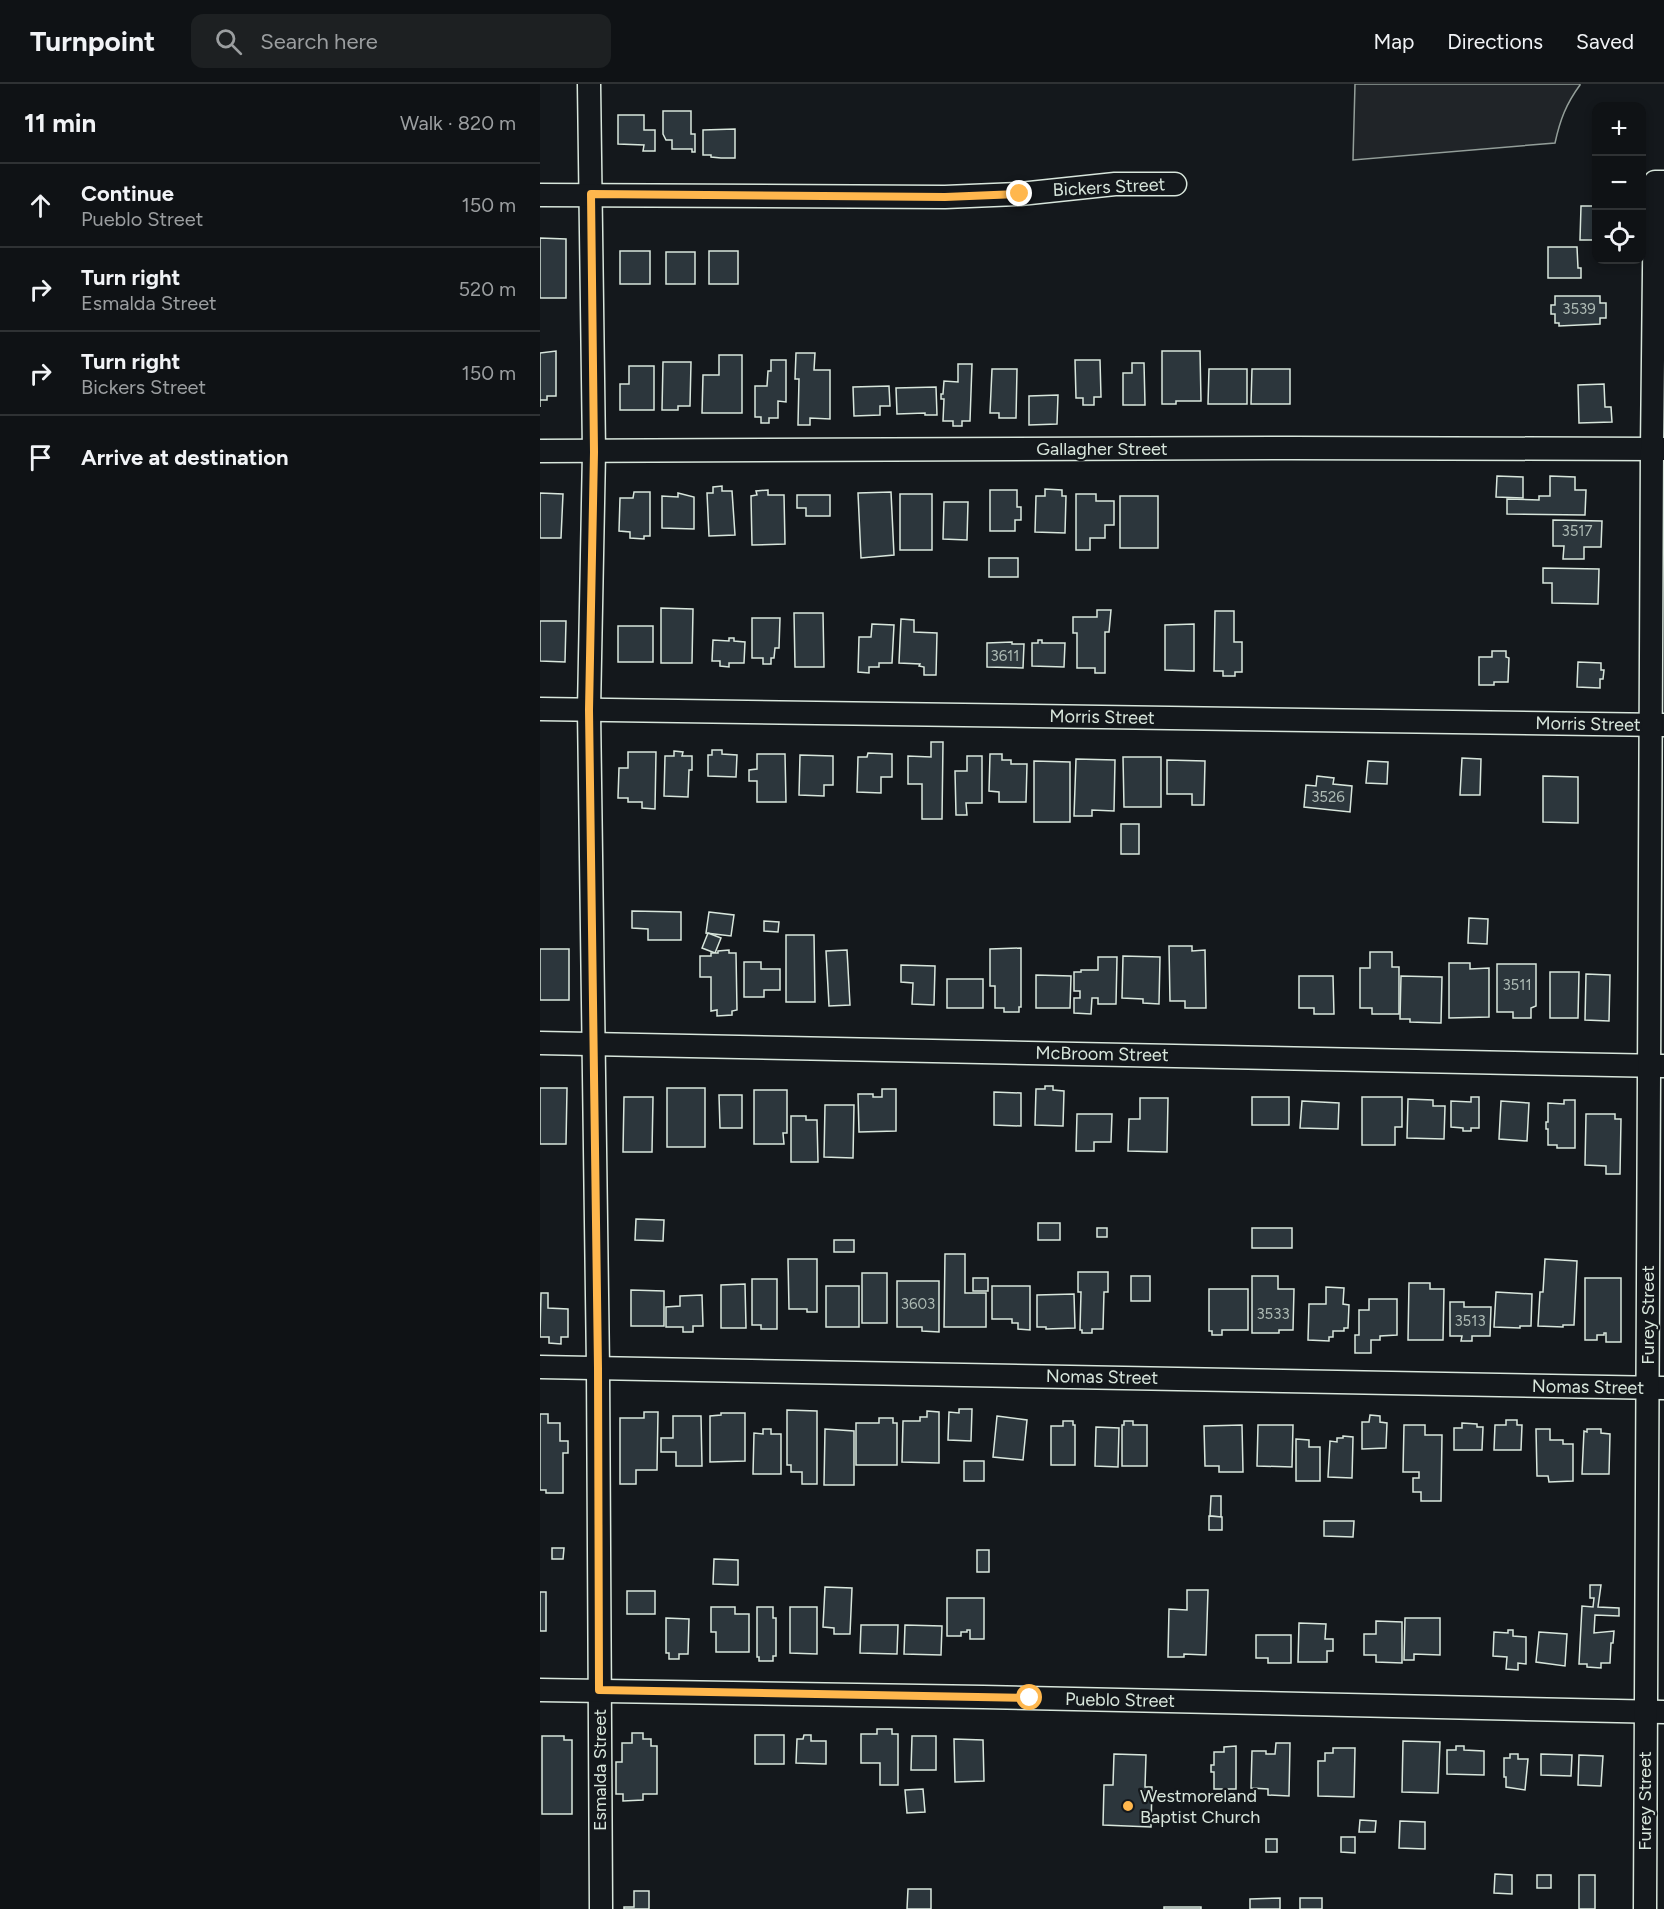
<!DOCTYPE html>
<meta charset="utf-8">
<style>
body{margin:0;font-family:Figtree,sans-serif;background:#1d2022;color:#f1f3f6}
.controls{position:absolute;right:18px;top:18px;display:grid;overflow:hidden;border-radius:12px;box-shadow:0 3px 9px #0003}
.controls button{width:54px;height:54px;display:grid;place-items:center;padding:0;border:0;border-bottom:2px solid #2f3234;background:#0f1215;color:#f1f3f6;font:30px sans-serif}
.stop{position:absolute;width:18px;height:18px;margin:-14px;border:4px solid #ffb74d;border-radius:50%;background:#fff}
.stop.end{background:#ffb74d;border-color:#fff;box-shadow:0 2px 6px #0008}
.list{margin:0;padding:0;list-style:none}
h2{display:flex;justify-content:space-between;align-items:center;height:78px;margin:0;padding:0 24px;font-size:26px}
h2 small{font-size:20px;font-weight:400;color:#9b9ea0}
.list li{display:grid;grid-template-columns:39px 1fr auto;gap:18px;align-items:center;box-sizing:border-box;height:84px;padding:0 24px;border-top:2px solid #2f3234}
.list b{display:block;font-size:22px;white-space:nowrap}
.list p{margin:0;font-size:20px;white-space:nowrap;color:#9b9ea0}
.list em{font-size:20px;font-style:normal;color:#9b9ea0}
.icon{flex:none;width:33px;height:33px;fill:none;stroke:currentColor;stroke-width:2;stroke-linecap:round;stroke-linejoin:round}
.map{position:relative;flex:none;width:1124px;height:1825px;overflow:hidden}
header{display:flex;align-items:center;gap:36px;box-sizing:border-box;height:84px;padding:0 30px;background:#0f1215;border-bottom:2px solid #2f3234}
header strong{font-size:28px}
nav{display:flex;gap:33px;margin-inline-start:auto;font-size:21px}
.search{width:420px;height:54px;background:#1d2022;display:flex;align-items:center;gap:15px;box-sizing:border-box;padding:0 21px;border-radius:12px;color:#9b9ea0;font-size:22px}
main{display:flex}
aside{flex:1;background:#0f1215}
.map>svg:first-child{display:block}
.green{fill:#202428;stroke:#939e99;stroke-width:1.5}
.building{fill:#2c363c;stroke:#d8e6dc;stroke-width:1.5}
.lines{fill:none;stroke-linecap:round;stroke-linejoin:round}
.minor-casing{stroke:#d8e6dc;stroke-width:25}
.minor{stroke:#14181c;stroke-width:22}
.route{stroke:#ffb74d;stroke-width:8}
.poi-dot{fill:#ffb74d;stroke:#14181c;stroke-width:2}
.labels{text-anchor:middle;dominant-baseline:central;stroke-width:4.5;stroke-linejoin:round;paint-order:stroke}
.number-label{font-size:15px;fill:#adbab4}
.street-label{font-size:18px;fill:#d8e6dc;stroke:#14181c}
.poi-label{font-size:18px;fill:#d8e6dc;stroke:#14181c;text-anchor:start}
</style>
<header>
<strong>Turnpoint</strong>
<div class="search"><svg class="icon" aria-label="search" viewBox="0 0 24 24"><circle cx="10" cy="10" r="6"/><path d="M15 15l6 6"/></svg>Search here</div>
<nav><a>Map</a><a>Directions</a><a>Saved</a></nav>
</header>
<main>
<aside>
<h2>11 min<small>Walk · 820 m</small></h2>
<ul class="list">
<li><svg class="icon" aria-label="ahead" viewBox="0 0 24 24"><path d="M12 20V5M6 11l6-6 6 6"/></svg><div><b>Continue</b><p>Pueblo Street</p></div><em>150 m</em></li>
<li><svg class="icon" aria-label="right" viewBox="0 0 24 24"><path d="M7 20v-9h11M14 6l5 5-5 5"/></svg><div><b>Turn right</b><p>Esmalda Street</p></div><em>520 m</em></li>
<li><svg class="icon" aria-label="right" viewBox="0 0 24 24"><path d="M7 20v-9h11M14 6l5 5-5 5"/></svg><div><b>Turn right</b><p>Bickers Street</p></div><em>150 m</em></li>
<li><svg class="icon" aria-label="arrive" viewBox="0 0 24 24"><path d="M6 21V4h12l-3 4 3 4H6"/></svg><div><b>Arrive at destination</b></div></li>
</ul>
</aside>
<div class="map">
<svg width="1124" height="1825" viewBox="0 0 1124 1825">
<rect width="100%" height="100%" fill="#14181c"/>
<path class="green" d="M815,0h225v1c-14,19 -20,35 -25,58l-202,17z"/>
<g class="building">
<path d="M123,27h28v23h4v18h-3v-3h-20v-9h-6l-3,-6z"/>
<path d="M78,31h26v15h11v21h-12l1,-6 -26,-1z"/>
<path d="M195,45v29h-14l-10,-1v-2h-8v-25z"/>
<path d="M1041,122h15v34h-16z"/>
<path d="M0,154l26,1v59h-26z"/>
<path d="M1008,163h29l1,21h3v10h-33z"/>
<rect x="80" y="167" width="30" height="33"/>
<rect x="169" y="167" width="29" height="33"/>
<rect x="126" y="168" width="29" height="32"/>
<path d="M1015,212h45v7h6v15h-6v6l-41,2v-3h-4v-9h-4v-9h4z"/>
<path d="M16,267v45h-9v4h-7v7v-54z"/>
<path d="M622,267h38l1,50h-25v3h-14z"/>
<path d="M256,269h19l-1,17h16v49l-20,-1v7h-12l1,-46h-4z"/>
<path d="M179,271h23v58h-40l1,-38h16z"/>
<path d="M231,276h15v42l-8,-1v17h-9v5h-8v-6h-6v-31h12l1,-15h3z"/>
<path d="M535,276h25l1,37h-7v8h-11v-7h-7z"/>
<path d="M123,278h28l-1,44h-12v4h-16z"/>
<path d="M592,279h12l1,42h-22v-32h9z"/>
<path d="M418,280h14l-2,57h-8v5h-9v-5h-10l1,-22h-3v-5h2l1,-13 14,1z"/>
<path d="M89,282h25v44h-34v-26h9z"/>
<path d="M452,285h25l-1,49h-17v-5h-9z"/>
<path d="M669,285h38v35h-39z"/>
<path d="M712,285h38v35h-39z"/>
<path d="M1064,300l1,23h6l1,15 -33,1 -1,-38z"/>
<path d="M349,302l1,20h-10v9l-26,1 -1,-29z"/>
<path d="M396,303l1,28h-12v-2l-28,1 -1,-26z"/>
<path d="M518,311l-1,29 -28,1v-29z"/>
<path d="M957,392l26,1v21l-27,-1z"/>
<path d="M1010,392l25,1v13h11l-1,25 -78,-1v-15l32,1v-4h11z"/>
<path d="M182,402v5h10l3,44 -26,1 -2,-43h6v-6z"/>
<path d="M505,405l17,1v6h4l-1,37 -30,-1 1,-36h9z"/>
<path d="M228,406v5h16l1,49 -33,1 -1,-49 6,-1 -1,-4z"/>
<path d="M450,406h27v17h4v13h-6v11h-25z"/>
<path d="M94,408h16v44h-6v3l-14,-1v-6l-11,-1 1,-33h13z"/>
<path d="M351,408l3,63 -33,3 -3,-65z"/>
<path d="M0,409l23,1 -2,44h-21z"/>
<path d="M138,409l16,4v32l-32,-1v-32l16,1z"/>
<rect x="360" y="410" width="32" height="56"/>
<path d="M536,410h20v7h18v24h-9v13h-15v12h-14z"/>
<path d="M257,411h33v21h-24v-8h-9z"/>
<rect x="580" y="412" width="38" height="52"/>
<path d="M404,418h24l-1,38 -24,-1z"/>
<path d="M1013,436l49,1 -1,26h-17v12h-21l1,-13h-11z"/>
<rect x="449" y="474" width="29" height="19"/>
<path d="M1003,484l56,1 -1,35 -46,-1v-20h-9z"/>
<path d="M121,524l32,1 -1,54h-31z"/>
<path d="M557,526h14l-2,22h-4v41h-10v-5h-18v-35h-4v-16h24z"/>
<path d="M675,527h19v31h8v30h-7v4h-12v-5h-9z"/>
<path d="M254,529h29l1,54h-29z"/>
<path d="M212,534h28l-1,30h-4l-1,10h-3v6h-8v-6h-11z"/>
<path d="M361,535l13,1v12l23,1 -1,42h-12v-8l-5,-1 1,-2 -21,-1z"/>
<path d="M0,537h26l-1,41 -25,-1z"/>
<path d="M332,540l22,1 -2,38h-13v4h-10v6l-11,-1 1,-35h12z"/>
<path d="M654,540v47l-29,-1v-45z"/>
<rect x="78" y="542" width="35" height="36"/>
<path d="M189,554h5v3l11,1 -1,21h-15v4l-9,-1v-5h-8l1,-21 16,1z"/>
<path d="M498,556h4v3h23l-1,24 -32,-1v-23h6z"/>
<path d="M472,558v2h12l-1,24 -36,-1v-24z"/>
<path d="M952,567h14v6l3,1 -1,24h-14v3h-15v-28h13z"/>
<path d="M1038,578l23,1v7h3l-1,9h-3v9l-23,-1z"/>
<path d="M391,658h12l-1,77h-20v-35h-14v-28l23,1z"/>
<path d="M172,666h10v4l15,1 -1,22 -28,-1v-21h4z"/>
<path d="M134,667l9,1 -1,4h10v14h-3l-1,27 -24,-1 1,-40h9z"/>
<path d="M88,668h28l-1,57 -13,-1v-6h-14v-4h-10l1,-30h9z"/>
<path d="M328,669l24,1v23h-11v16l-24,-1 1,-35h9z"/>
<path d="M217,670h28l1,48h-29v-21h-8v-11l8,-1z"/>
<path d="M450,670h12v6h9v4h16l-1,38h-27v-10l-10,-1z"/>
<path d="M260,671l33,1v29h-9v11l-25,-1z"/>
<path d="M427,672h15v47h-16l1,12h-11l-1,-44h12z"/>
<path d="M583,673h38v50h-37z"/>
<path d="M922,674l19,1 -1,36h-20z"/>
<path d="M536,675l39,1 -1,51 -22,-1v6h-18z"/>
<path d="M627,676l38,1 -1,44h-12v-11h-25z"/>
<path d="M494,677l36,1v60h-36z"/>
<path d="M828,677l20,1 -1,22 -21,-1z"/>
<path d="M777,692l17,2 -1,6 19,2 -2,26 -46,-5 2,-22 10,1z"/>
<path d="M1003,692l35,1v46l-35,-1z"/>
<rect x="581" y="740" width="18" height="30"/>
<path d="M92,827l49,1v28h-33v-11l-16,-1z"/>
<path d="M169,828l25,3 -3,21 -25,-3z"/>
<path d="M929,834l19,1 -1,25 -19,-1z"/>
<path d="M224,837l15,1 -1,10 -14,-1z"/>
<path d="M168,849l13,5 -6,15 -13,-5z"/>
<path d="M246,851h28l1,67h-29z"/>
<path d="M629,862h23v5l13,-1 1,58h-21v-7h-15z"/>
<path d="M481,864v59h-2v5h-15v-4h-9v-22h-5v-37z"/>
<rect x="0" y="865" width="29" height="51"/>
<path d="M189,866v3h7l1,57 -5,1v4l-15,1v-6l-6,1v-34h-11v-21h11v-3h7v-2z"/>
<path d="M307,866l3,55 -21,1 -3,-55z"/>
<path d="M830,868h22v15h7v47h-27v-6h-12v-40h10z"/>
<path d="M583,872l37,1 -1,47 -16,-1v-4l-21,-1z"/>
<path d="M558,873h19l-1,47h-18v-6h-6l-1,16 -17,-1v-15h6v-7h-6v-19h7v-2h17z"/>
<path d="M204,878h17v7h19v21h-16v7h-20z"/>
<path d="M909,879h21v6l19,-1v49l-40,1z"/>
<path d="M957,880h39v42l-5,2v10h-18v-6h-16z"/>
<path d="M361,881l34,1 -1,39 -22,-1 1,-21 -12,-1z"/>
<path d="M1010,888h29l-1,46h-28z"/>
<path d="M1046,890l24,1 -1,46 -24,-1z"/>
<path d="M496,891l35,1 -1,32h-34z"/>
<path d="M759,892h34l1,38h-20v-6h-15z"/>
<path d="M861,892l41,1 -1,46 -31,-1v-3h-10z"/>
<rect x="407" y="895" width="36" height="29"/>
<path d="M505,1002h8v4l11,1 -1,35 -28,-1 1,-36h9z"/>
<path d="M0,1004h27l-1,56h-26z"/>
<rect x="127" y="1004" width="38" height="59"/>
<path d="M342,1005h14v42l-37,1 -1,-38h15v3h9z"/>
<path d="M214,1006h33v43h-4l1,11h-30z"/>
<path d="M454,1008l27,1v33l-27,-1z"/>
<path d="M179,1011h23v33h-22z"/>
<path d="M84,1013h29l-1,55h-29z"/>
<rect x="712" y="1013" width="37" height="28"/>
<path d="M822,1013h40v30h-7v18h-33z"/>
<path d="M931,1013h8v31h-8v3h-8v-3l-12,-1v-26l20,1z"/>
<path d="M600,1014h28l-1,54 -39,-1 1,-32h11z"/>
<path d="M868,1015l25,1v6h12l-1,33 -37,-1z"/>
<path d="M1024,1016h11v48h-18v-3h-9v-16h-2v-7h2v-19l16,1z"/>
<path d="M762,1017l37,2 -1,26 -38,-1z"/>
<path d="M961,1017l28,2 -2,38 -28,-2z"/>
<path d="M285,1021h29l-1,53 -29,-1z"/>
<path d="M537,1030h35l-1,28h-17v9h-18z"/>
<path d="M1046,1030h29v5h6l-1,55h-14v-8l-21,-1z"/>
<path d="M251,1032h15v4h11l1,42h-27z"/>
<path d="M96,1135l28,1 -1,21 -28,-1z"/>
<rect x="498" y="1139" width="22" height="17"/>
<rect x="557" y="1144" width="10" height="9"/>
<rect x="712" y="1144" width="40" height="20"/>
<rect x="294" y="1156" width="20" height="12"/>
<path d="M405,1170h20v39h21v34h-42z"/>
<path d="M248,1175h29v53h-10v-3h-18z"/>
<path d="M1005,1175l32,2 -3,64h-11v2l-25,-1 2,-34h3z"/>
<path d="M538,1188h30v20h-4l-1,37h-11v4h-10v-3h-2l1,-38h-3z"/>
<rect x="322" y="1189" width="25" height="50"/>
<rect x="591" y="1192" width="19" height="25"/>
<path d="M712,1192h26v13h16l-1,41h-14v3h-27z"/>
<rect x="433" y="1194" width="15" height="13"/>
<path d="M1045,1194h36v64h-15v-9h-2v2h-7v5h-12z"/>
<path d="M212,1195h25v50h-16v-4h-9z"/>
<path d="M357,1197h42v51l-17,-1v-4h-25z"/>
<path d="M869,1199h21v6h14l-1,51h-35z"/>
<path d="M205,1200l1,44h-25v-43z"/>
<rect x="286" y="1202" width="33" height="41"/>
<path d="M452,1202h38v44l-12,-1v-6h-6v-4h-20z"/>
<path d="M786,1203l18,1 -1,16 6,1 -1,23h-4v3h-11v6h-4v4l-21,-1 1,-36h17z"/>
<path d="M669,1205h39v41h-26v5h-10v-4h-3z"/>
<path d="M91,1206l33,1v35h-33z"/>
<path d="M956,1208l36,2 -1,32h-11v2l-26,-1z"/>
<path d="M1,1209h7v15l20,1v28h-7v7l-12,-1v-6h-9z"/>
<path d="M534,1210l1,34 -29,1v-2h-9v-32z"/>
<path d="M162,1211l1,31h-10v6h-10v-5h-17v-20l14,-1v-10z"/>
<path d="M829,1215h28v36l-17,1v4h-9v13h-16v-18h4v-25h10z"/>
<path d="M910,1218h14v5h27l-1,29h-18v5h-11l1,-5h-12z"/>
<path d="M419,1325h13l-1,32 -23,-1 1,-28 10,1z"/>
<path d="M247,1326l30,1v73h-15v-12h-11v-7h-4z"/>
<path d="M387,1327l12,1v51l-37,-1 1,-41h17v-4h7z"/>
<path d="M104,1328h14l-1,58h-21v14h-16v-66h24z"/>
<path d="M181,1329h24v48l-35,1v-46l11,-1z"/>
<path d="M0,1330h8v9h12v18h8v12h-5v40h-17v-3h-6z"/>
<path d="M830,1331l10,1v6l7,1 -1,25 -24,1v-27h7z"/>
<path d="M133,1332h28l1,50h-26v-14h-15v-14h12z"/>
<path d="M457,1332l30,4 -4,40 -30,-3z"/>
<path d="M339,1334h14v5h4v42h-41v-42h23z"/>
<path d="M966,1336h11v5h5l-1,25h-27l1,-25h11z"/>
<path d="M523,1337h10v4h2v40h-24v-39h12z"/>
<path d="M584,1337h9v4h14v41h-25v-41h2z"/>
<path d="M922,1339l15,1v3h6l-1,23h-28v-22h8z"/>
<path d="M702,1341l1,47h-24v-6h-14l-1,-40z"/>
<path d="M718,1341h35l-1,42 -35,-1z"/>
<path d="M864,1341h21v10h17l-1,66h-20v-9h-8v-14h6v-6h-16z"/>
<path d="M556,1343l23,1 -1,39 -23,-1z"/>
<path d="M223,1345h8v5h10v40h-28l1,-41 9,1z"/>
<path d="M285,1345l29,2v54h-30z"/>
<path d="M996,1345h14v11h13v4h10v37l-24,1 -1,-6h-11z"/>
<path d="M1047,1345h14v4l9,1 -1,40h-27l2,-43 3,1z"/>
<path d="M803,1352l10,1 -1,41 -24,-1 2,-36 7,1v-4h6z"/>
<path d="M756,1355l13,1v7h11v34h-24z"/>
<rect x="424" y="1377" width="20" height="20"/>
<path d="M671,1412h10v21l-11,-1z"/>
<path d="M669,1432l13,1v13h-13z"/>
<path d="M784,1437h30l-1,16 -29,-1z"/>
<path d="M12,1464h12l-1,11h-11z"/>
<rect x="437" y="1466" width="12" height="22"/>
<path d="M174,1475l24,1v25l-25,-1z"/>
<path d="M1050,1501h11l-3,22 21,1v8l-24,-1 -1,18 20,-2 -1,12h-2l-1,20h-9v5l-14,-1v-3h-8l3,-58 11,1 1,-9h-4z"/>
<path d="M285,1503l27,1 -2,46h-16v-6l-11,-1z"/>
<path d="M647,1506h21l-2,65 -22,-1v3h-16l1,-48 18,1z"/>
<rect x="87" y="1507" width="28" height="23"/>
<rect x="0" y="1508" width="6" height="39"/>
<path d="M407,1514h37v41h-14v-9h-3v2h-6v4h-14z"/>
<path d="M171,1523h24v7h14v38h-33v-20h-5z"/>
<path d="M217,1523h16v11h3v38h-3v5h-14v-4h-2z"/>
<path d="M250,1523h27v47l-27,-1z"/>
<path d="M126,1534l23,1 -1,35h-9v5h-10v-6h-3z"/>
<path d="M865,1534h35v37l-26,-1v6h-10z"/>
<path d="M836,1537l26,1v41l-26,-1v-7h-12v-21h12z"/>
<path d="M759,1539l27,1 -1,15h8v12h-6v11h-29z"/>
<path d="M321,1541h37l-1,29 -37,-1z"/>
<path d="M365,1541l37,1 -1,29 -37,-1z"/>
<path d="M968,1546h5v6l13,1v27l-8,-1v7l-12,-1 1,-12 -14,-1 1,-24 14,1z"/>
<path d="M999,1548l28,2 -2,32 -29,-4z"/>
<path d="M716,1551h35v28h-23v-5h-12z"/>
<path d="M337,1645h15v5h6v51h-18v-22h-19v-29h16z"/>
<path d="M92,1649h11v6h8v7h6v48h-14v6l-20,1v-7h-7v-32h6v-19h10z"/>
<rect x="215" y="1651" width="29" height="29"/>
<path d="M264,1651h7v6h15v23l-30,-1 1,-24h6z"/>
<path d="M2,1652h22v4h8v74h-30z"/>
<path d="M372,1652h24v34h-25z"/>
<path d="M414,1655l29,1 1,41 -29,1z"/>
<path d="M863,1657l37,1 -2,51 -36,-1z"/>
<path d="M736,1659h14l-1,53 -21,-1v-6l-17,-1 1,-37h14v3h9z"/>
<path d="M696,1662v43h-22v-17h-3v-7h3v-13h10v-5z"/>
<path d="M916,1662h8v4l20,1v24l-37,-1v-24h9z"/>
<path d="M793,1664h22l-1,49 -36,-1v-35h7v-8h8z"/>
<path d="M574,1670l32,1 -1,32h7l-1,40 -48,-2 1,-40h9z"/>
<path d="M970,1670h8v5h10l-3,31 -19,-3v-10h-2v-19h6z"/>
<path d="M1001,1670l31,1 -1,21 -30,-1z"/>
<path d="M1039,1671l24,1 -2,30 -23,-1z"/>
<path d="M383,1705l2,23 -18,1 -2,-23z"/>
<path d="M820,1736l16,1 -1,11h-16z"/>
<path d="M860,1737l25,1v27l-26,-1z"/>
<path d="M801,1753h14v16l-14,-1z"/>
<rect x="726" y="1755" width="11" height="13"/>
<path d="M955,1790l17,1v19l-18,-1z"/>
<rect x="997" y="1791" width="14" height="13"/>
<rect x="1039" y="1791" width="16" height="34"/>
<path d="M368,1805h23v20h-24z"/>
<path d="M94,1807h15v18h-25v-2h10z"/>
<path d="M740,1814v11h-30v-10z"/>
<rect x="760" y="1814" width="22" height="11"/>
<rect x="624" y="1823" width="37" height="2"/>
</g>
<g class="lines">
<g class="minor-casing">
<g id="minor">
<path d="M49,0l5,368 -5,258 9,658 3,541"/>
<path d="M0,111l405,2 75,-3 95,-10h60"/>
<path d="M0,367l751,-3 373,1"/>
<path d="M0,625l1124,16"/>
<path d="M0,959l1123,23"/>
<path d="M0,1283l1124,21"/>
<path d="M0,1606l443,7 681,15"/>
<path d="M1105,1825l7,-1460 3,-267h9"/>
</g>
</g>
<use href="#minor" class="minor"/>
</g>
<g class="lines">
<path class="route" d="M480,110l-75,3 -354,-3 3,258 -5,258 9,658 1,322 431,8"/>
</g>
<circle class="poi-dot" cx="588" cy="1722" r="6"/>
<g class="labels">
<g class="number-label">
<text x="1039" y="225">3539</text>
<text x="1037" y="447">3517</text>
<text x="465" y="572">3611</text>
<text x="788" y="713">3526</text>
<text x="977" y="901">3511</text>
<text x="378" y="1220">3603</text>
<text x="733" y="1230">3533</text>
<text x="930" y="1237">3513</text>
</g>
<g class="street-label">
<text transform="translate(569 103) rotate(-3)">Bickers Street</text>
<text x="562" y="365">Gallagher Street</text>
<text transform="translate(562 633) rotate(1)">Morris Street</text>
<text transform="translate(1048 640) rotate(1)">Morris Street</text>
<text transform="translate(562 970) rotate(1)">McBroom Street</text>
<text transform="translate(1108 1231) rotate(-90)">Furey Street</text>
<text transform="translate(562 1293) rotate(1)">Nomas Street</text>
<text transform="translate(1048 1303) rotate(1)">Nomas Street</text>
<text transform="translate(580 1616) rotate(1)">Pueblo Street</text>
<text transform="translate(60 1686) rotate(-90)">Esmalda Street</text>
<text transform="translate(1105 1717) rotate(-90)">Furey Street</text>
</g>
<g class="poi-label">
<text x="600" y="1712">Westmoreland<tspan x="600" dy="21">Baptist Church</tspan></text>
</g>
</g>
</svg>
<div class="controls">
<button>+</button>
<button>−</button>
<button><svg class="icon" aria-label="locate" viewBox="0 0 24 24"><circle cx="12" cy="12" r="6"/><path d="M12 2v4M12 18v4M2 12h4M18 12h4"/></svg></button>
</div>
<div class="stop" style="left:490px;top:1614px"></div>
<div class="stop end" style="left:480px;top:110px"></div>
</div>
</main>
